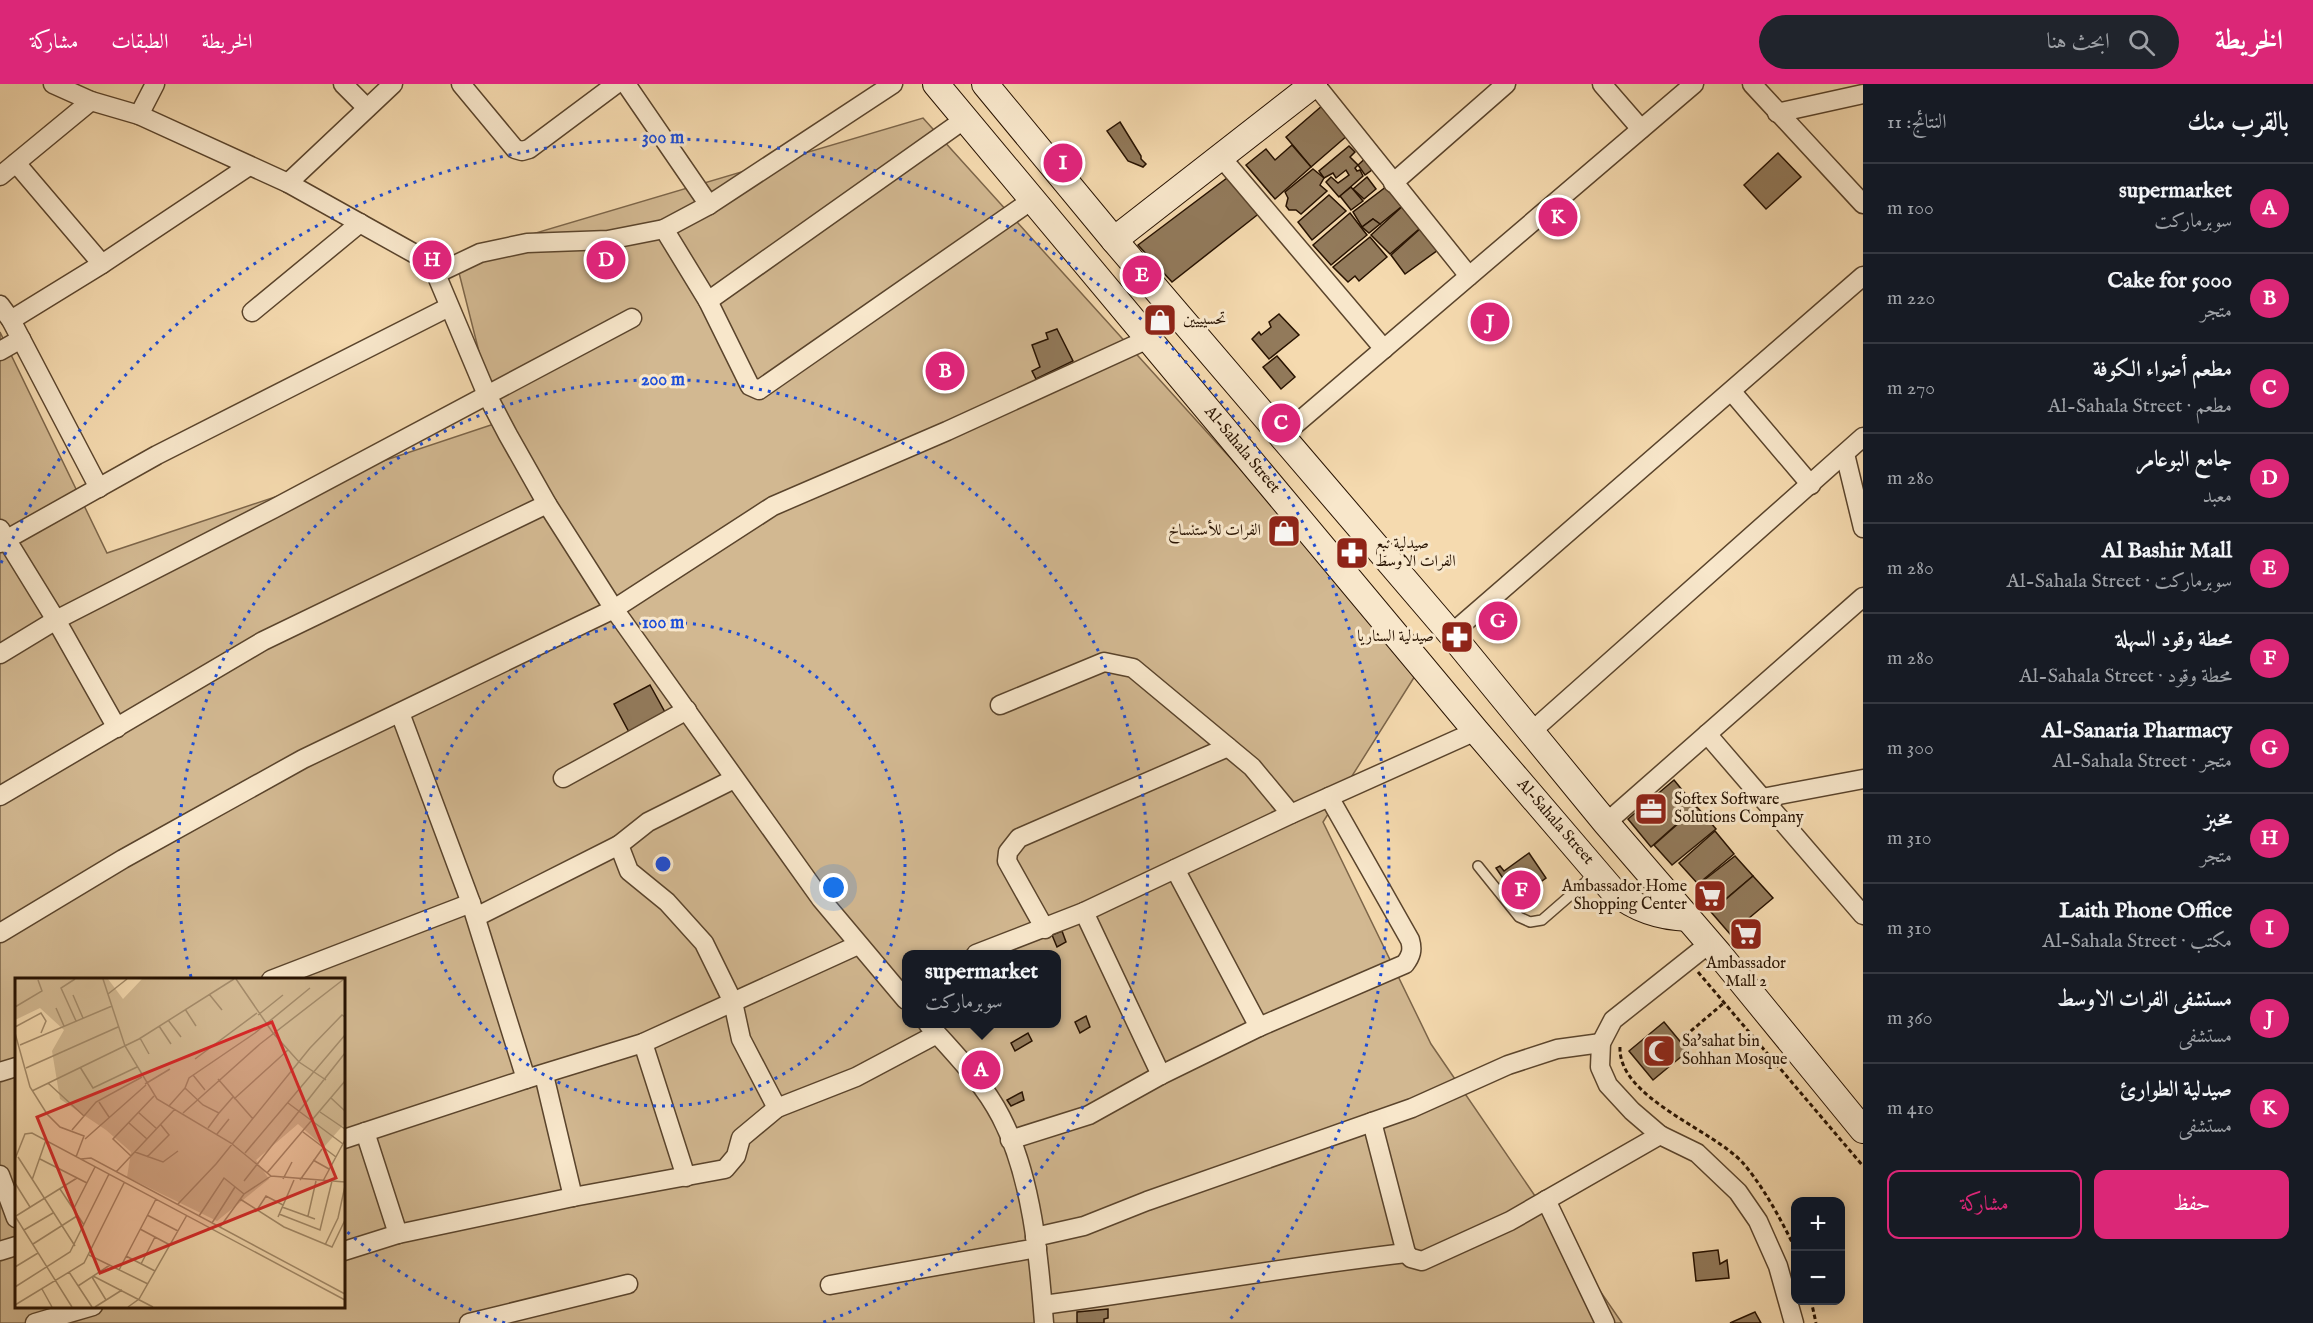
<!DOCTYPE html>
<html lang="ar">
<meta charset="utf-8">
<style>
body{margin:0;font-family:"IM FELL English",Amiri,serif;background:#20242c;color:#f1f3f6;direction:rtl}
.controls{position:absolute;right:18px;bottom:18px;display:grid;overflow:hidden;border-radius:12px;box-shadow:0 3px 15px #0003}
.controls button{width:54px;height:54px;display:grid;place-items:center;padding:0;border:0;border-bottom:2px solid #363941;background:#171b24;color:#f1f3f6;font:30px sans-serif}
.you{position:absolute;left:834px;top:804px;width:21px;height:21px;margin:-15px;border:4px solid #fff;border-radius:50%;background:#1a73e8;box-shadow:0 0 0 9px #1a73e833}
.badge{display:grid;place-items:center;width:39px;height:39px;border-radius:50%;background:#db2777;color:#fff;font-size:20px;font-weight:700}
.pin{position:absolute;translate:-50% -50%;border:3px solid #fff;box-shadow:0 2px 6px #0006}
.popup{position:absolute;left:902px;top:866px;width:159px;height:78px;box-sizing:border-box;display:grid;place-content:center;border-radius:12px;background:#171b24;filter:drop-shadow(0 2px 4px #0005);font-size:20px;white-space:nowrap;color:#9ea1a6}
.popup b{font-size:22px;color:#f1f3f6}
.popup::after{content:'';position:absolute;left:50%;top:100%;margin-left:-12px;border:12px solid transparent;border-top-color:#171b24}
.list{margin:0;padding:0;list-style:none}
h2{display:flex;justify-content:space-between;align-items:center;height:78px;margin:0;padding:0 24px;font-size:26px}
h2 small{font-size:20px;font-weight:400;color:#9ea1a6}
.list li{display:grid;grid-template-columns:39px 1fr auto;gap:18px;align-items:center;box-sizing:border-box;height:90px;padding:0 24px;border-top:2px solid #363941}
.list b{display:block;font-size:22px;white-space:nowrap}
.list p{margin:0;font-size:20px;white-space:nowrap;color:#9ea1a6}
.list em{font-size:20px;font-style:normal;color:#9ea1a6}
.actions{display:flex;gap:12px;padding:18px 24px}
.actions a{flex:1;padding:14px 0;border:2px solid #db2777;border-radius:12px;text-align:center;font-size:21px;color:#db2777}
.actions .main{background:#db2777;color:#fff}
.icon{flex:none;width:33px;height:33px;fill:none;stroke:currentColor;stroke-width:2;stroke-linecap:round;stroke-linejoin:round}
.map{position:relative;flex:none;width:1863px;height:1239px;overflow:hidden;direction:ltr}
header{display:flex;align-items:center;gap:36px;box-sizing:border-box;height:84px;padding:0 30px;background:#db2777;color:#fff}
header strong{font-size:28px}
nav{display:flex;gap:33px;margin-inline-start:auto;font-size:21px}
.search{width:420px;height:54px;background:#20242c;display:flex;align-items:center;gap:15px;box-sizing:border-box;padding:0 21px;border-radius:33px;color:#9ea1a6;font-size:22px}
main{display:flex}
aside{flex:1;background:#171b24}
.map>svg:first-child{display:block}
.green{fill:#d2b891;stroke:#7c6549;stroke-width:1.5;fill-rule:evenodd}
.building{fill:#927a5b;stroke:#271201;stroke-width:1.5}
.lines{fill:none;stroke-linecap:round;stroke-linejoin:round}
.lane-casing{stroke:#5a442c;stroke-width:12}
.street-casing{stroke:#5a442c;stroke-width:21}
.secondary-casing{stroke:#271201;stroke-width:28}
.path{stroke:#271201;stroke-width:3;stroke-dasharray:4.5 3;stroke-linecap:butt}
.lane{stroke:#f8e7cb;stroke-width:9}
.street{stroke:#f8e7cb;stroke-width:18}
.secondary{stroke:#f8e7cb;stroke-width:26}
.ring{fill:none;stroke:#1d4ed8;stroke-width:3;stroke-dasharray:3 6}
.labels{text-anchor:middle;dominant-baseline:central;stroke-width:6;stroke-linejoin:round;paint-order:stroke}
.poi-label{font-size:16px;fill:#271201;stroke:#f8e7cb;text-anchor:start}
.street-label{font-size:16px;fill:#271201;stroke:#f8e7cb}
.inset-road{fill:none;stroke:#a38a69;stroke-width:1.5}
.view{fill:#d62828;fill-opacity:0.15;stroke:#d62828;stroke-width:3}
.inset-edge{fill:none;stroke:#271201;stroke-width:3}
.centre{fill:#1d4ed8;stroke:#f8e7cb;stroke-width:3}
.ring-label{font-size:18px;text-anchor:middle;font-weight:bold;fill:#1d4ed8;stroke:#f8e7cb;stroke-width:6;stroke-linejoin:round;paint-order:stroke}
</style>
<header>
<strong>الخريطة</strong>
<div class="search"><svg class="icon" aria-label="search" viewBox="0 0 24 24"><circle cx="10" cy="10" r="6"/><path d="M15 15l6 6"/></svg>ابحث هنا</div>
<nav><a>الخريطة</a><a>الطبقات</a><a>مشاركة</a></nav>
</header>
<main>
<aside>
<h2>بالقرب منك<small>النتائج: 11</small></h2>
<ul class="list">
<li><span class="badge">A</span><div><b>supermarket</b><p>سوبرماركت</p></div><em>100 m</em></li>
<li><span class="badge">B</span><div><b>Cake for 5000</b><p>متجر</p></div><em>220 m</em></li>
<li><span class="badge">C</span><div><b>مطعم أضواء الكوفة</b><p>مطعم · Al-Sahala Street</p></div><em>270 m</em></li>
<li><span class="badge">D</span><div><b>جامع البوعامر</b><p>معبد</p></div><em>280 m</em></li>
<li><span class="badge">E</span><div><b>Al Bashir Mall</b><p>سوبرماركت · Al-Sahala Street</p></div><em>280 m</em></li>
<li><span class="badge">F</span><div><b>محطة وقود السهلة</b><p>محطة وقود · Al-Sahala Street</p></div><em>280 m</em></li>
<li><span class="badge">G</span><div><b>Al-Sanaria Pharmacy</b><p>متجر · Al-Sahala Street</p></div><em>300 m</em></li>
<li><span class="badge">H</span><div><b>مخبز</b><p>متجر</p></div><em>310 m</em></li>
<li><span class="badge">I</span><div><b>Laith Phone Office</b><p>مكتب · Al-Sahala Street</p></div><em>310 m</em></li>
<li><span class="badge">J</span><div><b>مستشفى الفرات الاوسط</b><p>مستشفى</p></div><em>360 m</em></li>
<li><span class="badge">K</span><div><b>صيدلية الطوارئ</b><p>مستشفى</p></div><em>410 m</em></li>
</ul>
<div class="actions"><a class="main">حفظ</a><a>مشاركة</a></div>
</aside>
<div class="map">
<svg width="1863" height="1239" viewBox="0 0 1863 1239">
<rect width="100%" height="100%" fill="#f5daaf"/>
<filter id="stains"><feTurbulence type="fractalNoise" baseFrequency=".00333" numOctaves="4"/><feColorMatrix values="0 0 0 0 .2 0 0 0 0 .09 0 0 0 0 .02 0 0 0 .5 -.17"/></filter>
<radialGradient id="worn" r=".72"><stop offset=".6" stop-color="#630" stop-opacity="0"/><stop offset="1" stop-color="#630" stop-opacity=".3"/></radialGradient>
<path class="green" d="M923,34l497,550 -97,154 108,222 191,279h-1622v-991l107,221 390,-130 -42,-166zM906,870h150v70h-150zM16,896h328v326h-328z"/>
<g class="building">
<path d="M1323,21l25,30 -37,32 -25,-30z"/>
<path d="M1120,38l21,34v3l5,5 -3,3 -15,-6 -21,-30z"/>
<path d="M1292,61l19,22 -36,32 -29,-34 20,-16 9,11z"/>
<path d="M1349,62l6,6 -5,5 8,8 -3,3 2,3 3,-1 3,6 -24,21 -13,-15 5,-5 7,6 11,-8 -3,-5 -10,8 -3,-5 -9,5 -5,-7z"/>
<path d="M1778,69l23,24 -35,32 -22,-24z"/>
<path d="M1369,71l7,12 -11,8 -7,-10z"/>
<path d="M1313,85l11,9 -4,7 7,6 -26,23 -5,-4h-7l-3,-4 2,-8 -3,-6z"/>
<path d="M1231,91l30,37 -89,70 -34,-37z"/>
<path d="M1367,93l9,12 -12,10 -11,-10z"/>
<path d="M1391,99l15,20 -26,21 -7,-5 -11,8 -9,-15z"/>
<path d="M1351,103l12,14 -12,9 -11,-14z"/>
<path d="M1329,111l17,16 -34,29 -14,-18z"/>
<path d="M1406,119l19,21 -35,30 -19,-19z"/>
<path d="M1350,129l17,22 -36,30 -18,-20z"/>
<path d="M1373,135l7,5 -11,9 -7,-6z"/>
<path d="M1421,144l17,22 -33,24 -14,-19z"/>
<path d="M1370,153l17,20 -28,24 -4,-5 -7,6 -15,-15z"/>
<path d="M1279,230l20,21 -30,24 -17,-20 7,-7 2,3 10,-8 -2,-5z"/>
<path d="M1057,245l16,32 -37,18 -4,-8 8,-4 -8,-22 16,-6 -2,-6z"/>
<path d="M1277,272l18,21 -14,12 -18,-22z"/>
<path d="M650,601l16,29 -36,20 -16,-30z"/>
<path d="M1674,696l22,27 -45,40 -23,-28z"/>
<path d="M1697,723l19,22 -44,36 -18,-20z"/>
<path d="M1715,747l19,23 -36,30 -19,-21z"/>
<path d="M1529,769l17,25 -29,21 -21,-31 4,-2 4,5z"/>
<path d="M1735,772l18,20 -38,32 -11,-14 2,-2 -7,-8z"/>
<path d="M1753,792l20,22 -43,36 -19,-22z"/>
<path d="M1062,847l4,11 -9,5 -5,-12z"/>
<path d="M1086,932l4,11 -10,6 -5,-11z"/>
<path d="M1664,938l24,29 -35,29 -24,-29z"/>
<path d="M1028,949l4,8 -17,10 -4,-8z"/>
<path d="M1022,1008l2,8 -13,6 -4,-6z"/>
<path d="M1718,1166l2,14 7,-4 2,18 -33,3 -3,-28z"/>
<path d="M1108,1225v9l-4,1v4h-27v-11z"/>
<path d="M1755,1228l6,11h-31z"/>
</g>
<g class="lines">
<g class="lane-casing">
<path id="lane" d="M1478,782l41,51 11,5 12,-2 54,-47"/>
</g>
<g class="street-casing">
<g id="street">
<path d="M53,0l38,17 48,14 149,68 129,72 19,19 51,121 21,40 39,69 67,105 207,290 85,101"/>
<path d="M343,0l24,24"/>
<path d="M461,0l54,65 7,2 7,-2 87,-65"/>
<path d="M626,0l83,121"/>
<path d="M1315,0l154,192"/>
<path d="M1602,0l39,45"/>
<path d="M1752,0l111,120"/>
<path d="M1777,29l86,-19"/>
<path d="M139,31l16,-31"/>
<path d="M1221,73l163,192"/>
<path d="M16,79l86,101"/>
<path d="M0,92l91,-75"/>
<path d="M288,99l105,-99"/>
<path d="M1393,99l113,-99"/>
<path d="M664,145l44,72 42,85 9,4 273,-190"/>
<path d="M436,190l44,-21 47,-10 81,-3 56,-11 45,-24 184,-121"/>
<path d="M708,217l257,-182"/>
<path d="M0,221l11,15 88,168"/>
<path d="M252,228l108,-89"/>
<path d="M11,236l91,-56 147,-98"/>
<path d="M0,267l21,-12"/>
<path d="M1732,308l79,93"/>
<path d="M1283,351l411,-351"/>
<path d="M1845,370l18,74"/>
<path d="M0,445l56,91 61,108"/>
<path d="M0,459l157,-88 292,-148"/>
<path d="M1451,550l412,-358"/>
<path d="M0,570l56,-34 217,-111 359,-191"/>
<path d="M1000,621l104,-43 29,6 119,99 39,47"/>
<path d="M400,629l71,190 55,176"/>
<path d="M1532,647l331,-294"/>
<path d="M1707,650l156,181"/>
<path d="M563,694l124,-68"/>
<path d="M734,695l-86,43 -29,23 10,26 38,31 37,41 29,59 8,37 36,69 79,-31 81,-43"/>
<path d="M0,712l263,-155 284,-137"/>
<path d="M1762,714l101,-19"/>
<path d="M1606,739l257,-226"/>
<path d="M1175,785l84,158"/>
<path d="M1084,828l77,163"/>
<path d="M476,833l143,-72"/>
<path d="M1045,845l-38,-68 1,-9 11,-14 209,-91"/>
<path d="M0,849l123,-74 180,-100 311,-150 159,-103 174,-75 201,-92"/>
<path d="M1710,859l-97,77 -12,23 -1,24 8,18 24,26 28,24 37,18 41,39 20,29 20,45 16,57"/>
<path d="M976,870l108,-42 207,-98 185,-83"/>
<path d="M271,896l200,-77"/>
<path d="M928,940c26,29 55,58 73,93 31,60 38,140 43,206"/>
<path d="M643,959l43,134"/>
<path d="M0,988l16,-5"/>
<path d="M544,991l29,122"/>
<path d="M1372,1038l34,131 5,5 11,3 88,-40 150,-86"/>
<path d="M365,1048l33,102"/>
<path d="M344,1055l182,-60 117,-36 215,-98"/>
<path d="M1010,1056l79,-25 72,-40 98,-48 146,-63c6,-8 8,-14 5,-24l-81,-143"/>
<path d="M0,1091l16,43"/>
<path d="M1546,1116l59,123"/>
<path d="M1035,1153l49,-11 63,-25 265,-93 96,-43 49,-16 44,-6"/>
<path d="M0,1167l16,-5"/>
<path d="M344,1167l54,-17 175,-37 152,-28 11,-13 5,-18 36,-30"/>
<path d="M830,1201l207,-37"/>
<path d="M1043,1221c121,-16 241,-38 363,-52"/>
<path d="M35,1239l58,-17"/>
<path d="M469,1239l159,-39"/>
</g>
</g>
<g class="secondary-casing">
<g id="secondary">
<path d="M936,0l540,647 137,160c23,18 46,26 75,27"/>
<path d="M985,0l129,156 337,394 155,189 113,131 144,176"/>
<path d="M1114,156l200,-156"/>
</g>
</g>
<g class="path">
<path d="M1698,888l165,194"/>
<path d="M1685,952l40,-34"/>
<path d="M1620,963c-2,51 92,82 123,116 22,26 38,57 53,87"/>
<path d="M1811,1216l5,23"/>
</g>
<use href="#lane" class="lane"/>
<use href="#street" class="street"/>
<use href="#secondary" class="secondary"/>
</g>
<g class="ring">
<circle cx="663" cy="780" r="242"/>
<path d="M505 1239A485 485 0 0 1 345 1146M191 893A485 485 0 1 1 821 1239"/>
<path d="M1 479A727 727 0 1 1 1228 1238"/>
</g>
<defs>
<g id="shop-square" transform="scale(1.725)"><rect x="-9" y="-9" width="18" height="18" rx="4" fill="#8f2418" stroke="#f8e7cb"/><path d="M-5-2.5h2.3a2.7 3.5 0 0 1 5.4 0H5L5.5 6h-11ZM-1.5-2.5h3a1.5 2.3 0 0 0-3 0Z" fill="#fff"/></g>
<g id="pharmacy-square" transform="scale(1.725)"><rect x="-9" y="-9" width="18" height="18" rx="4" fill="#8f2418" stroke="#f8e7cb"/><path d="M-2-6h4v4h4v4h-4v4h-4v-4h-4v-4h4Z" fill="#fff"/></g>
<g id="office-square" transform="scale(1.725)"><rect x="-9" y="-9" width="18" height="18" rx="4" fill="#8f2418" stroke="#f8e7cb"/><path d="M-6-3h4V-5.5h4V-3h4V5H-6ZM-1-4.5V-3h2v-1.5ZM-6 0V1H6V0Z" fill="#fff"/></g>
<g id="supermarket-square" transform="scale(1.725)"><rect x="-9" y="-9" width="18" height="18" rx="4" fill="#8f2418" stroke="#f8e7cb"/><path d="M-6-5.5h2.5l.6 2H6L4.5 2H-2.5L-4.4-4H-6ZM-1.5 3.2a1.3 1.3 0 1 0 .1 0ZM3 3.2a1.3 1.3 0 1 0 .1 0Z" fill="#fff"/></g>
<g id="mosque-square" transform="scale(1.725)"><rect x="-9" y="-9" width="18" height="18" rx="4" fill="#8f2418" stroke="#f8e7cb"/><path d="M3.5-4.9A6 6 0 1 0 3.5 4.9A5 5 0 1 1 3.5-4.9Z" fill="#fff"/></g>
</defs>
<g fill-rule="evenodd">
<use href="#shop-square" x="1160" y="236"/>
<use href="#shop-square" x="1284" y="447"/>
<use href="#pharmacy-square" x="1352" y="469"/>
<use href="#pharmacy-square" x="1457" y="553"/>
<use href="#office-square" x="1651" y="725"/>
<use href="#supermarket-square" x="1710" y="812"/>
<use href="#supermarket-square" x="1746" y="850"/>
<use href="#mosque-square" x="1659" y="967"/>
</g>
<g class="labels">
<g class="poi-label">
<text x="1183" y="236">تحسيييين</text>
<text x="1261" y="447" text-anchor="end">الفرات للأستنساخ</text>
<text x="1375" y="460">صيدلية نبع<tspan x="1375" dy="18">الفرات الاوسط</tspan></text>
<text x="1434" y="553" text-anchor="end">صيدلية السناريا</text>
<text x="1674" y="716">Softex Software<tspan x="1674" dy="18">Solutions Company</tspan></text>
<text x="1687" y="803" text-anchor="end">Ambassador Home<tspan x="1687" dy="18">Shopping Center</tspan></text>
<text x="1746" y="880" text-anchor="middle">Ambassador<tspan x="1746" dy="18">Mall 2</tspan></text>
<text x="1682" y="958">Sa'sahat bin<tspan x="1682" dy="18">Sohhan Mosque</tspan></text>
</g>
<g class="street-label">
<text transform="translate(1242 366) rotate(50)">Al-Sahala Street</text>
<text transform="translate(1555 738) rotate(49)">Al-Sahala Street</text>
</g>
</g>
<g transform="translate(15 894)">
<rect width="330" height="330" fill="#f5daaf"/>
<path d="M0,1h93l15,20 19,-20h203v144l-21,24 -26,-23 -42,36 13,19 -52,42 -90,-44 4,-25 -25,-22 -46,-31 -8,-48 12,-21 -24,-22 -25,12z" fill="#d2b891"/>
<path class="inset-road" d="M60,1l-14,9 15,33M88,1l22,67 32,53 74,44 40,33 74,6M221,1l37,54 26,29 27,18M93,16l19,-15M194,16l13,16M58,17l10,23M0,29l27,-16 -4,-11M41,30l8,18M170,31l11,17M243,37l25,-20M153,42l13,17M144,48l12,18M0,49l26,-14 5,8 -5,12M0,55l15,54 17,27 13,13 24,9 -8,21M125,60l9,16M5,67l92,-39M180,81l62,-46M65,89l13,21 44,-21M11,90l92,-41M178,97l12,15M203,101l35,40M33,105l36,33M130,106l25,-15M170,110l4,-10 66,-45 55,-45M17,113l107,-52 95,-60M316,120l14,13M219,121l54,-49M84,124l10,15M273,125l55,41M154,128l16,-18 18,17 16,8 -11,15M123,134l19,17M305,134l25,17M168,135l77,-69 84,-65M204,135l14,-16M114,145l18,16M57,152l24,-28 46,-25M288,154l33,25M202,156l12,-15M70,161l61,-54M120,174l28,10 15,-11M230,175l100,-118M116,178l-18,-17 41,-43M3,179l57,89M132,179l22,-22 -8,-10M0,181l10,-25 7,-1 313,167M25,181l47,24M66,181l10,-1 254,136M298,182l16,9M101,194l59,-63M252,195l78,-92M268,201l9,-17M17,202l14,-40M285,202l22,-31M229,203l101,-128M308,203l22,-41M0,205l15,24M45,211l24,36M225,221l44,28 48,20 13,-27M163,226l38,-40 94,-116 32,-33 3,2M267,229l33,12M58,232l22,-43M242,232l9,-14 17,9M264,236l41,16 12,-49M132,237l31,16M0,238l57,91M1,238l61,-38M184,238l25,-38 20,16M293,238l8,-35M263,239l16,-37M197,245l23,-36M205,249l24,-33 27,-18M125,251l30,16M9,252l29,-17M18,266l44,-28M310,267l13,-27 7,-32M74,277l59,29M111,278l29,15M126,286l14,-27M0,289l23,-14M104,292l37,-71M54,294l23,35M78,298l60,31M77,299l14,23M63,308l32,-21M0,309l55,-35 39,-78M27,311l10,18M0,327l69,-42 40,-80M80,329l27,-17M113,329l11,-8 48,-84"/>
<path class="view" d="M257,44l64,156 -236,95 -63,-156z"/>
<rect width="330" height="330" class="inset-edge"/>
</g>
<circle cx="663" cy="780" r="9" class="centre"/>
<g class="ring-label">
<text x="663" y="59">300 m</text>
<text x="663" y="301">200 m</text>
<text x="663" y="544">100 m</text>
</g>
<rect width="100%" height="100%" filter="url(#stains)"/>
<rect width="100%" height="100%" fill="url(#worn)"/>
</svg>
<div class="controls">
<button>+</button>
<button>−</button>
</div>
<div class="you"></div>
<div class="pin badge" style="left:981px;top:986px">A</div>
<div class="popup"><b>supermarket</b>سوبرماركت</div>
<div class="pin badge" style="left:945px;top:287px">B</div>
<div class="pin badge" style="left:1281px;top:339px">C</div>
<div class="pin badge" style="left:606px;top:176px">D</div>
<div class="pin badge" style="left:1142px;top:191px">E</div>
<div class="pin badge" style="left:1521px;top:806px">F</div>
<div class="pin badge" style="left:1498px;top:537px">G</div>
<div class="pin badge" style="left:432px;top:176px">H</div>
<div class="pin badge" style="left:1063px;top:79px">I</div>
<div class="pin badge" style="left:1490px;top:238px">J</div>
<div class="pin badge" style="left:1558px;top:133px">K</div>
</div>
</main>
